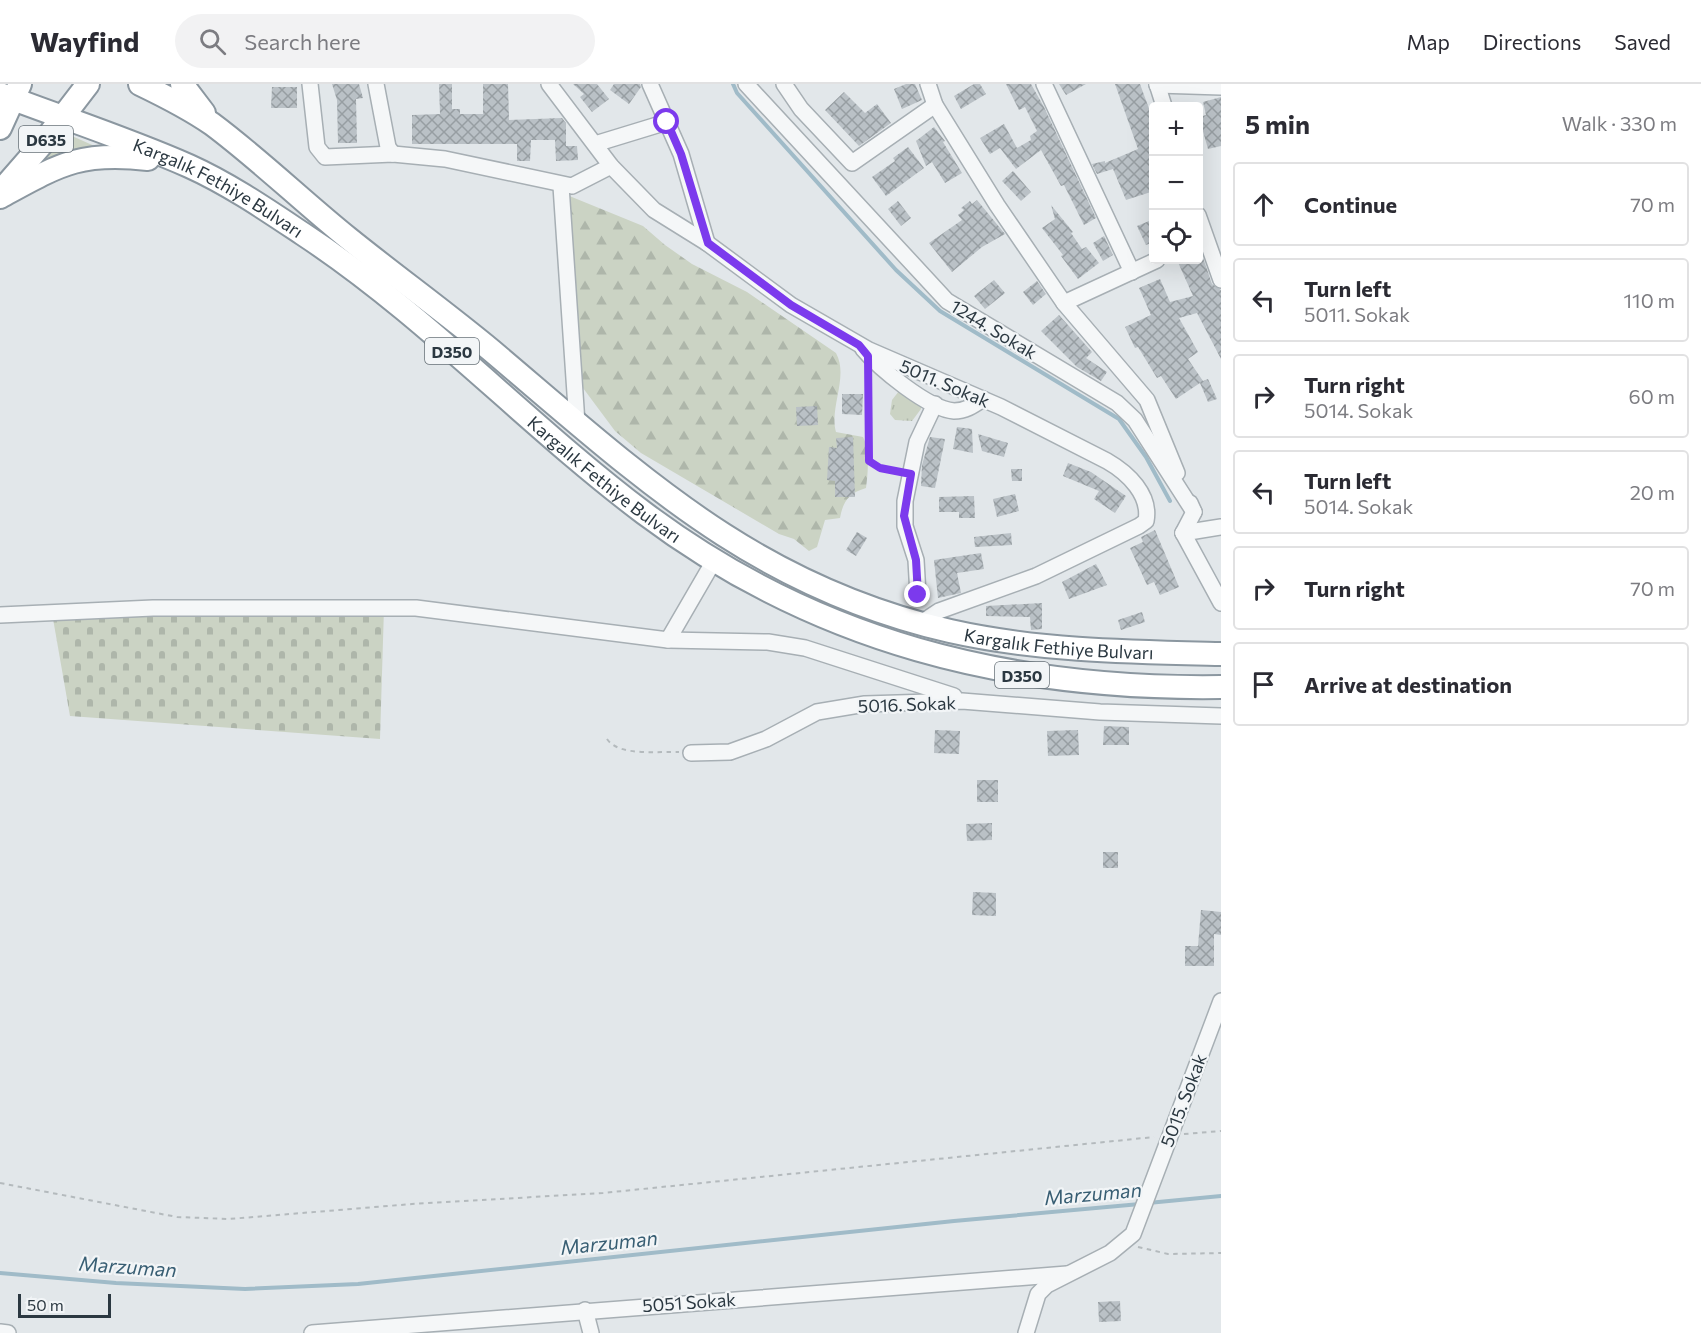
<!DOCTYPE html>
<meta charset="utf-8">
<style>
body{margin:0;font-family:Commissioner,sans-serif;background:#f2f2f3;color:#2b2b33}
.controls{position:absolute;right:18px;top:18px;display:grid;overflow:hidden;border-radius:6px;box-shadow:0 6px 24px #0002}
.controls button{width:54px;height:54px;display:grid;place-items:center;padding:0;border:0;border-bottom:2px solid #e1e1e2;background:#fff;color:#2b2b33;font:30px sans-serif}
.scale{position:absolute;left:18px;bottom:15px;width:93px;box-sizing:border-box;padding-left:6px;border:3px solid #2b3841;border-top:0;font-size:16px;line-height:21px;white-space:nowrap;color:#2b3841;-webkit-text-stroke:4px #f2f5f7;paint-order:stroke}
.stop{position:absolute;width:18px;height:18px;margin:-14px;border:4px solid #7c3aed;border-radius:50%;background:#fff}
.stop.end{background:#7c3aed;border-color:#fff;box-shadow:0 2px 6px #0008}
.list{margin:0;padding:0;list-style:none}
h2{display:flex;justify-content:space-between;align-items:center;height:78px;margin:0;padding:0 24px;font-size:26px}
h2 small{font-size:20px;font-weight:400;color:#7c7c81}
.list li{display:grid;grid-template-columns:39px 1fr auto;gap:18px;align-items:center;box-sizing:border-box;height:84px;margin:0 12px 12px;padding:0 12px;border:2px solid #e1e1e2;border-radius:6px}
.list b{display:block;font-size:22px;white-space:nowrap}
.list p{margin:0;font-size:20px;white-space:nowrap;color:#7c7c81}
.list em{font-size:20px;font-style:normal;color:#7c7c81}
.icon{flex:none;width:33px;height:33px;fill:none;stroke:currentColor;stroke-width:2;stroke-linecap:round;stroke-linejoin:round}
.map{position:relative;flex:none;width:1221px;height:1249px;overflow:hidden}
header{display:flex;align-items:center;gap:36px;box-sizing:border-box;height:84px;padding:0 30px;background:#fff;border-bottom:2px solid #e1e1e2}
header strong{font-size:28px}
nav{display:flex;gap:33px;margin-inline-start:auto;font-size:21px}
.search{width:420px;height:54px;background:#f2f2f3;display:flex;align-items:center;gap:15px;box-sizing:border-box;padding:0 21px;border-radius:33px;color:#7c7c81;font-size:22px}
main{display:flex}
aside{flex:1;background:#fff}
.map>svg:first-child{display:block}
.grass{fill:url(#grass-tufts)}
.forest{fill:url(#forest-firs)}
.cemetery{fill:url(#cemetery-stones)}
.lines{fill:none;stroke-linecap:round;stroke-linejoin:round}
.stream{stroke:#a0bbc8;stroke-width:4}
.building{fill:url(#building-cross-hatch)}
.minor-casing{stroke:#a7afb4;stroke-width:18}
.highway-casing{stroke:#8b97a0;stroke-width:26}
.path{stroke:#b4babd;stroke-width:2;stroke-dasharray:4.5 4.5;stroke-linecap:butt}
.minor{stroke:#f5f7f8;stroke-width:15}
.highway{stroke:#fff;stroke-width:22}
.route{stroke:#7c3aed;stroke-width:8}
.labels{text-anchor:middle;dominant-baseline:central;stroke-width:4.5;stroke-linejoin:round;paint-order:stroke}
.shield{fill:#f2f5f7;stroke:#677178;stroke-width:1.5}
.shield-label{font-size:16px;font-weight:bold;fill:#2b3841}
.street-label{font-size:18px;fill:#2b3841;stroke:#f2f5f7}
.water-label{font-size:20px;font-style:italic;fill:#385e73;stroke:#f2f5f7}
</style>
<header>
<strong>Wayfind</strong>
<div class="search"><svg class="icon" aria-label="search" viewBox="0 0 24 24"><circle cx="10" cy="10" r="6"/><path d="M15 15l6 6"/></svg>Search here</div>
<nav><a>Map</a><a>Directions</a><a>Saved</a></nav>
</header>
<main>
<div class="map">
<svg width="1221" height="1249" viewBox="0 0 1221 1249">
<defs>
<pattern id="grass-tufts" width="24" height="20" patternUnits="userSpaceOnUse" patternTransform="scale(1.5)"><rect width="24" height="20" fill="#cbd3c4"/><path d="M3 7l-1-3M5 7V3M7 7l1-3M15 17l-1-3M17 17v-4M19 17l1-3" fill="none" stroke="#aeb6aa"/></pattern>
<pattern id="forest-firs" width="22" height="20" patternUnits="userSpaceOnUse" patternTransform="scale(1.5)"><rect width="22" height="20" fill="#cbd3c4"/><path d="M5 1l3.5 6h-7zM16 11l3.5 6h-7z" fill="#aeb6aa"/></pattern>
<pattern id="cemetery-stones" width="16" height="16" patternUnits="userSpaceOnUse" patternTransform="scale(1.5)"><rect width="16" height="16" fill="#cbd3c4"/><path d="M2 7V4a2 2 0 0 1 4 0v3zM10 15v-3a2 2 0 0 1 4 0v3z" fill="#aeb6aa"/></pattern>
<pattern id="building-cross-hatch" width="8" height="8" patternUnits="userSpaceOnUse" patternTransform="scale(1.5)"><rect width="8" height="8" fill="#bac1c6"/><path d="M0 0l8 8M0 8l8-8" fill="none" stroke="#979ea2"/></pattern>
</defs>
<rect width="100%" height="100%" fill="#e2e7ea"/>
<g class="grass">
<path d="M63,48l36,16 -65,19z"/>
<path d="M899,307l22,10v8l-9,12 -17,-1 -5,-6 2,-14z"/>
</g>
<path class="forest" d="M567,111l76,31 22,19 27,19 55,28 89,61c13,24 -7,54 0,79l27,5c7,13 5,36 3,51 -17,5 -23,13 -26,30l-15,2 -8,27 -8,4 -15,-12 -15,-5 -138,-81 -26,-22 -32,-43z"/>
<path class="cemetery" d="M384,524l-4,131 -310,-23 -18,-103z"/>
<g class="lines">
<g class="stream">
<path d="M733,0l4,9 159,177 44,41 179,108 27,38 24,44"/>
<path d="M1148,1119l73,-7"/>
<path d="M0,1189l116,10 129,6 113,-5 596,-63 186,-17"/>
</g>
</g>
<g class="building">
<path d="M332,0h27l4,14 -7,1 1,44h-19l-1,-43z"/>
<path d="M439,0h13v25h8v5h23v-30h25l1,36 53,-2 4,5v23h11l1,14 -22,1 -1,-21h-24l-1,21h-13v-17h-105v-29l28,-1z"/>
<path d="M573,0h24l12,15 -17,13 -12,-15 4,-3z"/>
<path d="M614,0h26l1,3 -12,17 -19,-14z"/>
<path d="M906,0h9l7,16 -20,9 -8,-20z"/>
<path d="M974,0h6l6,10 -25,15 -7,-13z"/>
<path d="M1006,0h25l13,23 52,111 -12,7 -20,-40 -3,1 -20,-36 -25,19 -16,-21 -10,6 -10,-16 24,-14 13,24 14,-8 -1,-4 7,-5 -12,-24 -6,3z"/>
<path d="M1059,0h27l-20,11z"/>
<path d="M1115,0h25l11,30 3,-1v78l-28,9 -13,-31 -16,5 -5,-10 13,-3v2l33,-14z"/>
<path d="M272,3h25v21h-26z"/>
<path d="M844,8l21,21 12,-9 14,19 -32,23 -34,-36z"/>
<path d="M1221,13v49l-13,3 -9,-32 7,-2 -3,-13z"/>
<path d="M934,43l11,14 -2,1 19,31 -17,10 -13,-21 -6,4 -10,-25z"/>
<path d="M908,63l16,21 -38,28 -14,-19 23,-16 -2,-3z"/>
<path d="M1013,87l18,21 -10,9 -19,-20z"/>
<path d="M977,116l28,34 -23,13 -30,25 -23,-29 33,-23 -4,-5 6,-5 -3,-2 9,-7 2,3z"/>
<path d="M898,117l13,17 -10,8 -13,-17z"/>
<path d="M1051,121l22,27 -2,1 11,16 4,-2 13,16 -21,16 -17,-23 2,-1 -21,-27 13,-9z"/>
<path d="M1154,135v23l-8,3 -9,-19z"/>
<path d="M1104,152l9,19 -10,6 -10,-18z"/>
<path d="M1201,168l11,32 9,6v69l-24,-46 -18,5 19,34 -10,7 15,22 5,-2 9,20 -9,3 -8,-19 -24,16 -15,-23 -4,2 -19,-31 -3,1 -10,-21 26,-12 -12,-27 21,-9 10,23 23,-6 -16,-36h21z"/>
<path d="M994,196l11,13 -20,16 -11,-13z"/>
<path d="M1037,197l9,13 -13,11 -10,-13z"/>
<path d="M1059,231l33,37 -6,6 21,14 -6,9 -24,-14 -36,-36z"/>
<path d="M842,310h21l-1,21 -20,-1z"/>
<path d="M817,322l1,19 -21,1 -1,-19z"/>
<path d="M957,343l15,2 1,24 -20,-4z"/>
<path d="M978,350l30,9 -4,14 -22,-6z"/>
<path d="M853,353l2,60h-20v-16l-8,-1 2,-33 8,1 -1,-10z"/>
<path d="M930,353l15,2 -10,49 -14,-2 1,-21z"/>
<path d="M1068,379l23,9 35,24 -11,17 -21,-14 5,-8 -36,-15z"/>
<path d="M1011,385h11v12h-10z"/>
<path d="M1015,410l4,17 -22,6 -4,-18z"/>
<path d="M974,412l1,22h-16v-6h-20v-15z"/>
<path d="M1155,446l24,57 -19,8 -6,-13 -7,3 -17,-37 13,-6 -2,-5z"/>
<path d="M857,448l10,6 -11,18 -10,-6z"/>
<path d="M1011,449l1,12 -37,2 -1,-10z"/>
<path d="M981,469l3,16 -27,4 4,20 -23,5 -4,-38z"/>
<path d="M1096,480l11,21 -38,14 -7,-17z"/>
<path d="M1042,519v26l-11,1 -1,-13 -44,-1v-10z"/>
<path d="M1142,528l3,10 -24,8 -3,-10z"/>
<path d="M1104,642l25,1v18h-26z"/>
<path d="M935,646l25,1 -1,23 -25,-1z"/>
<path d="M1078,646l1,25 -31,1 -1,-25z"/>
<rect x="977" y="696" width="21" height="22"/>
<path d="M992,739v17l-25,1 -1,-17z"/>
<rect x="1103" y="768" width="15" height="16"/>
<path d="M973,808l23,1v23l-24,-1z"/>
<path d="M1201,826l20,2v23l-7,-1v32h-29v-20h13z"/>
<path d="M1120,1217l1,20 -22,1 -1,-20z"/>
</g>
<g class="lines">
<g class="minor-casing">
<g id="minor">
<path d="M310,0l7,63 8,10 68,-3 52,5 127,27 39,-20"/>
<path d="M376,0l12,63 5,7"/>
<path d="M549,0l62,82 43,44 53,33 84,62 78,45 132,57 106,54c21,12 44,34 39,60l-7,5 -103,50 -97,35 -18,12"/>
<path d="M650,0l31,70 26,89"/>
<path d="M746,0l201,217 170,102 18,17 59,92"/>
<path d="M784,0l17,25 51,54 83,-58"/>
<path d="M928,0l7,21 62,100 67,98 83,97 30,73"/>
<path d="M1044,0l88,188"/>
<path d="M1157,0l7,22"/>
<path d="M1157,1l64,2"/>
<path d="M595,60l72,-22"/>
<path d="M561,102l16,237"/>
<path d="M1198,131l23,65"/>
<path d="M1064,219l93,-43"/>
<path d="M863,265c16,19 65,60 91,62 12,0 20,-6 29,-12"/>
<path d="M1183,449l11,-21 -4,-9"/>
<path d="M1183,449l38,70"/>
<path d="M1183,449l38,-6"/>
<path d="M918,511l-2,-35 -11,-34v-25l12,-59 18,-38"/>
<path d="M0,531l153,-7h263l252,32 47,-81"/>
<path d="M668,556l100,2 37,6 149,48"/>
<path d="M691,669l39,-1 36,-13 51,-27 48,-8 97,-3 138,11 121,4"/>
<path d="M585,1226l6,23"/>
<path d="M0,1248l8,1"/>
<path d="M312,1249l755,-59"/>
<path d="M1026,1249l12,-39 9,-9 63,-32 23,-19 88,-233"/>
</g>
</g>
<g class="highway-casing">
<g id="highway">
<path id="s1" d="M140,0c25,12 49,24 72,40 47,35 90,77 136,114 47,38 97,74 144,113 148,125 262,235 458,280 89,20 180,21 271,23"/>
<path d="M182,0l22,29"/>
<path id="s2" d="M0,10c63,24 128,45 189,72 40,18 78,44 114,68 123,81 224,191 341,279 172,129 365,177 577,174"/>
<path d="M0,44l20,-44"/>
<path d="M1,107l41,-47 46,-60"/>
<path d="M0,113c59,-32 79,-46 148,-38"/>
</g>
</g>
<g class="path">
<path d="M868,290l1,87 11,7 16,3"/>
<path d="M607,655c12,18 52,12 72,13"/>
<path d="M1184,1050l37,-3"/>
<path d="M0,1099l177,34 52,2 183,-15 191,-11 551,-56"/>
<path d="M1138,1163l30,7 53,-1"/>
</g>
<use href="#minor" class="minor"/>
<use href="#highway" class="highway"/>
</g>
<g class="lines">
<path class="route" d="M667,38l14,32 27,89 83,62 68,40 9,11 1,105 11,7 31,6 -7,42 12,44 2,35"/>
</g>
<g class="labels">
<g class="shield">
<rect x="19" y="42" width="54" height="26" rx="4.5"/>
<rect x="425" y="254" width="54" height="26" rx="4.5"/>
<rect x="995" y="578" width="54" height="26" rx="4.5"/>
</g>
<g class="shield-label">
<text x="46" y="55">D635</text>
<text x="452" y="267">D350</text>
<text x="1022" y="591">D350</text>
</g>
<g class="street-label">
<text stroke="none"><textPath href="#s2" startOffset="238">Kargalık Fethiye Bulvarı</textPath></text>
<text transform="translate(994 245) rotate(31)">1244. Sokak</text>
<text transform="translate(945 299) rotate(23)">5011. Sokak</text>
<text stroke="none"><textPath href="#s2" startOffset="724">Kargalık Fethiye Bulvarı</textPath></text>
<text stroke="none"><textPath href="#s1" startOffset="1096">Kargalık Fethiye Bulvarı</textPath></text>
<text transform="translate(907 620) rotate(-2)">5016. Sokak</text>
<text transform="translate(1183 1016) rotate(-69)">5015. Sokak</text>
<text transform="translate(689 1218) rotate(-4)">5051 Sokak</text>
</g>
<g class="water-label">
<text transform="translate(1093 1109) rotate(-5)">Marzuman</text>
<text transform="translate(609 1158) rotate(-6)">Marzuman</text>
<text transform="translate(128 1182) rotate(4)">Marzuman</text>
</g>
</g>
</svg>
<div class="controls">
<button>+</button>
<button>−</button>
<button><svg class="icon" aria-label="locate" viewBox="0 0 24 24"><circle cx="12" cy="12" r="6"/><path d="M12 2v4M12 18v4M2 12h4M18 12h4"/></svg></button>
</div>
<div class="scale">50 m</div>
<div class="stop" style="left:667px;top:38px"></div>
<div class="stop end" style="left:918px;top:511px"></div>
</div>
<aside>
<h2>5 min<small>Walk · 330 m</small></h2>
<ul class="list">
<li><svg class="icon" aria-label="ahead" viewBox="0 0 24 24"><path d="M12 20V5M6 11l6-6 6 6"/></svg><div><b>Continue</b></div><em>70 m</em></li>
<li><svg class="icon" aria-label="left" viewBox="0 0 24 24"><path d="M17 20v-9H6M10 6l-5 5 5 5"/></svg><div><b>Turn left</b><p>5011. Sokak</p></div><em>110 m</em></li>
<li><svg class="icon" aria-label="right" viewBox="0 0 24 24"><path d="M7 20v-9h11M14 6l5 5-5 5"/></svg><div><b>Turn right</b><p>5014. Sokak</p></div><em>60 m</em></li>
<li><svg class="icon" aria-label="left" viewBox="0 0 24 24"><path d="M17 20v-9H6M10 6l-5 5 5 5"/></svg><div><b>Turn left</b><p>5014. Sokak</p></div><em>20 m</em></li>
<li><svg class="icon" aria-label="right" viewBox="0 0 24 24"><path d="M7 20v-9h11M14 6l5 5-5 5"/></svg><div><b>Turn right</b></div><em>70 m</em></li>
<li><svg class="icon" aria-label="arrive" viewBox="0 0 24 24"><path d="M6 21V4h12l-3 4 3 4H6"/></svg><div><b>Arrive at destination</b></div></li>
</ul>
</aside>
</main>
